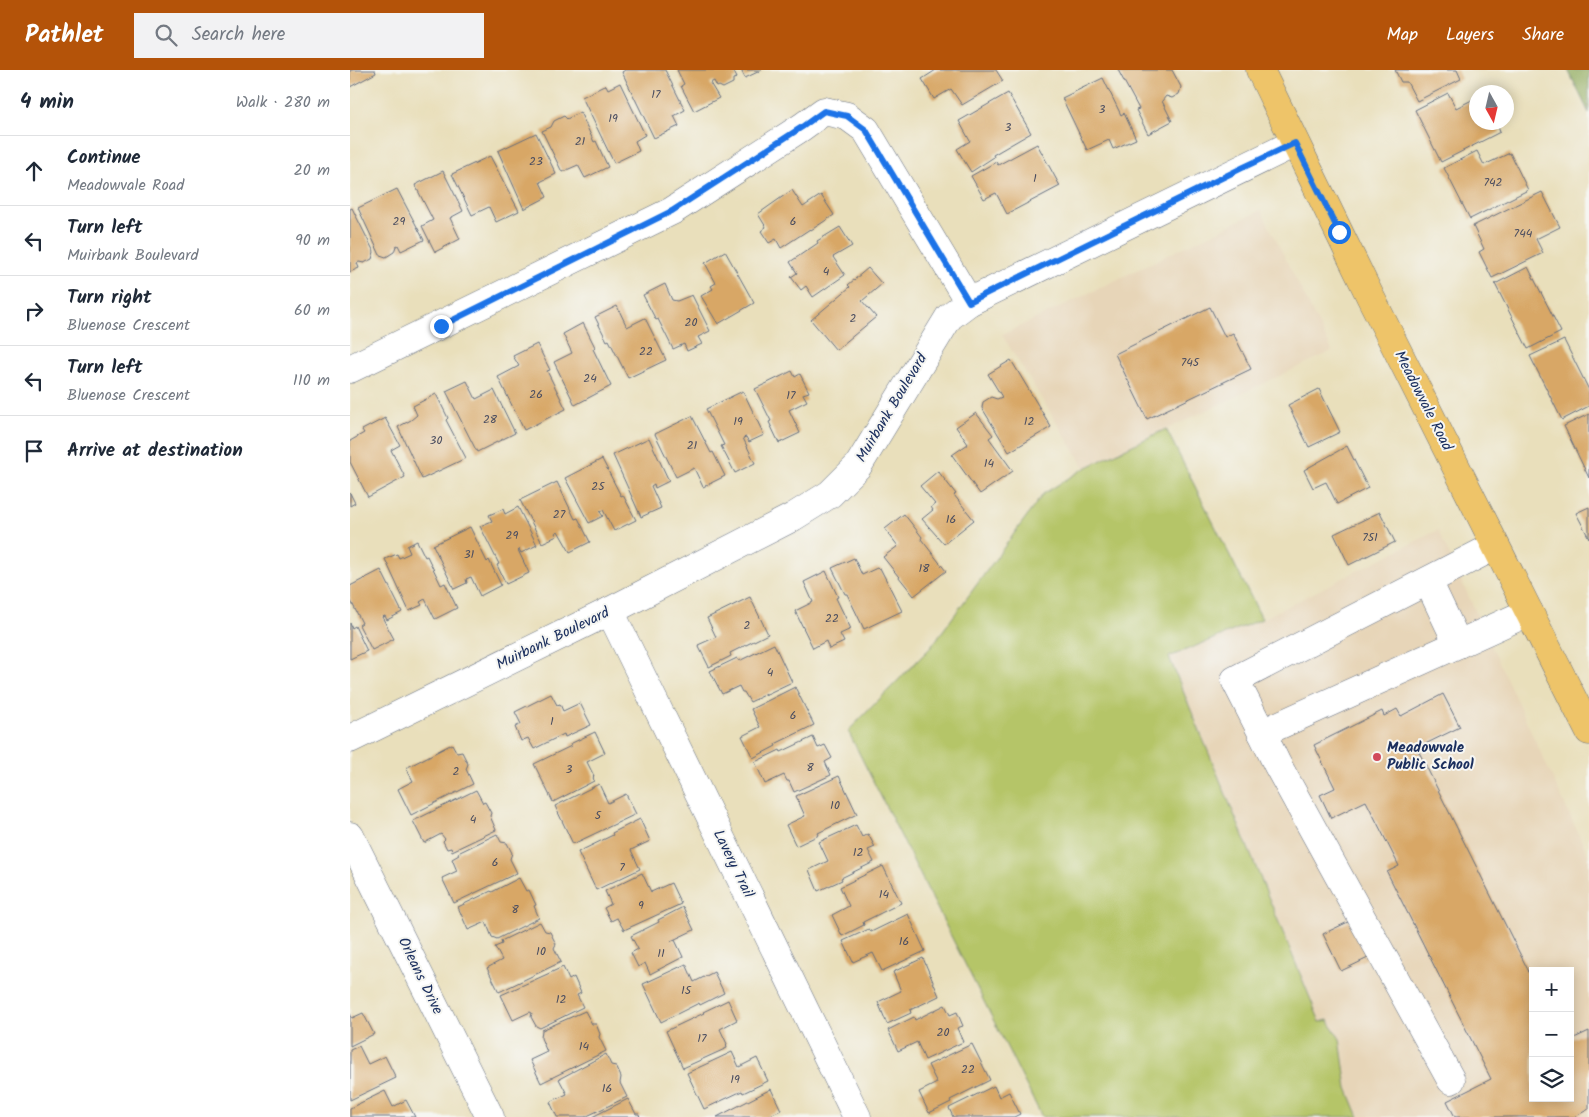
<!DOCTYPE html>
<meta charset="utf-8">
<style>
body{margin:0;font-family:Kalam,sans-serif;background:#f2f2f3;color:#1f2937}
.controls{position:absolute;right:15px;bottom:15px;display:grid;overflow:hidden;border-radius:0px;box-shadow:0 2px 12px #0003}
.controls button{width:45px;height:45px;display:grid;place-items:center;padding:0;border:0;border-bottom:1px solid #e0e1e3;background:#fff;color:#1f2937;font:25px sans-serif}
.compass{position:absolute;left:1119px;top:15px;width:45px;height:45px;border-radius:50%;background:#fff;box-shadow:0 2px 12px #0003;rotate:172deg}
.stop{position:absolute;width:15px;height:15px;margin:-11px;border:4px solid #1a73e8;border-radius:50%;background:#fff}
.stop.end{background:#1a73e8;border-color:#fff;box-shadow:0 1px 5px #0008}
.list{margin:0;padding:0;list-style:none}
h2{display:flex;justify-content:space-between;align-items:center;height:65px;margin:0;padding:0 20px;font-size:21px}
h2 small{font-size:16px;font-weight:400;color:#747a83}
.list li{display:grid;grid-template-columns:32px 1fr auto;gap:15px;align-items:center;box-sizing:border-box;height:70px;padding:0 20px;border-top:1px solid #e0e1e3}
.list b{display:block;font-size:19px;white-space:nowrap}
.list p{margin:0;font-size:16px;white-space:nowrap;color:#747a83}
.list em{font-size:16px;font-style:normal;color:#747a83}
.icon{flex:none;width:28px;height:28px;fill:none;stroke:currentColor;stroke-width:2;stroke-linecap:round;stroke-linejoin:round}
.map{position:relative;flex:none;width:1239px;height:1047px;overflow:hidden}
header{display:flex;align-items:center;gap:30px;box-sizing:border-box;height:70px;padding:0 25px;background:#b45309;color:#fff}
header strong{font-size:24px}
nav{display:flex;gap:28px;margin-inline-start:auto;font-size:18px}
.search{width:350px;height:45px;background:#f2f2f3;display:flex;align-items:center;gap:12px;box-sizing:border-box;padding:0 18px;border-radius:0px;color:#747a83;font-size:19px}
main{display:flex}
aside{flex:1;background:#fff}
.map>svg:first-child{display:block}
.built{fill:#e7d5b8;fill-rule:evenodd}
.green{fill:#b5c567;stroke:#687a62}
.forest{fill:#90aa5c;stroke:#566c5d}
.building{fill:#d8a766}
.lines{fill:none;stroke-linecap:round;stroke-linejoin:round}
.minor-casing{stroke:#636d7f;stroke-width:29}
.major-casing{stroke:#636d7f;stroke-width:29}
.minor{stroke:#fff;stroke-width:28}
.major{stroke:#eec469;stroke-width:28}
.route{stroke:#1a73e8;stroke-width:6}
.poi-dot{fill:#d1495b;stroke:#f6f6f2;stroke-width:2}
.labels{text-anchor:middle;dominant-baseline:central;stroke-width:4;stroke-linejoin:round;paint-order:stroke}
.number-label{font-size:12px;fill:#4a4d60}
.street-label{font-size:15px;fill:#1b2f5e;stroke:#f6f6f2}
.poi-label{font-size:15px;font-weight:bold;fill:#1b2f5e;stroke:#f6f6f2;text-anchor:start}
</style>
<header>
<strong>Pathlet</strong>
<div class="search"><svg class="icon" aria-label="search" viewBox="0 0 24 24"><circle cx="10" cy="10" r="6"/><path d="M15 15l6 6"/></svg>Search here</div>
<nav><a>Map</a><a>Layers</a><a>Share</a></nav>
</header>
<main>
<aside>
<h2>4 min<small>Walk · 280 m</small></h2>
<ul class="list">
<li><svg class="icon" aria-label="ahead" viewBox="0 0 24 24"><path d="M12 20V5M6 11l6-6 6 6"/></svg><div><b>Continue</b><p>Meadowvale Road</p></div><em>20 m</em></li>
<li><svg class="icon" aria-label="left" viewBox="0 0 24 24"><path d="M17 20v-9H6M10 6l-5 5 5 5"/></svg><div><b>Turn left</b><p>Muirbank Boulevard</p></div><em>90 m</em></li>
<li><svg class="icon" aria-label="right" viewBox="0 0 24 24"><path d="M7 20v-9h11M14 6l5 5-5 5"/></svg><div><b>Turn right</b><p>Bluenose Crescent</p></div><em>60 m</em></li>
<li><svg class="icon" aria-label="left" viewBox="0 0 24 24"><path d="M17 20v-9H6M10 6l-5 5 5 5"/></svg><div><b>Turn left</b><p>Bluenose Crescent</p></div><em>110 m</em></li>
<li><svg class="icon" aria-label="arrive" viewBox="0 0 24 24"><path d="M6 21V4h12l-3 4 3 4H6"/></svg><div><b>Arrive at destination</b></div></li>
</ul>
</aside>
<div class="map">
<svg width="1239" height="1047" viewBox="0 0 1239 1047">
<rect width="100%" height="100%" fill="#f6f6f2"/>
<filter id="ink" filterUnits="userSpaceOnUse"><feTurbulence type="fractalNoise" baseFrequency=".02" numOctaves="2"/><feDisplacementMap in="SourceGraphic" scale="10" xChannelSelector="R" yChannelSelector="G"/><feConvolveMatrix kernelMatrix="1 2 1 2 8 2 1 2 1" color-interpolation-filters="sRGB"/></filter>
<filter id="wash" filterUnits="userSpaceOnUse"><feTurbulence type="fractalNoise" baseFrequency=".0096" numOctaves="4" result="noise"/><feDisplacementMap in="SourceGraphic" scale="20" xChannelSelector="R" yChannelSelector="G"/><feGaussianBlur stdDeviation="1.12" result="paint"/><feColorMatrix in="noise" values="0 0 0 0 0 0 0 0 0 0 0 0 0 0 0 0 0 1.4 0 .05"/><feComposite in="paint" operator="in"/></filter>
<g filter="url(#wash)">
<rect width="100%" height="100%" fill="#e9dfbb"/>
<g class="built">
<path d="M911,140l71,141 -247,117 -83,-133z"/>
<path d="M1088,460l151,327v260h-230l-190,-460 93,-38zM1183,901h37v127h-37z"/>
</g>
<path class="green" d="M816,359l96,190 -93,38 151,365 8,-2 12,19 7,49 12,29h-317l-194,-386 83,-84 112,-153 42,-26z"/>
<path class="forest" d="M1218,0h21v43z"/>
<g id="blocks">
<g class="building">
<path d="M0,0h25l1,3 -26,14z"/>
<path d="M275,0h40l20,40 -11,6 5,10 -25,12 -32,-66z"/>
<path d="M327,0h56l4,8 -4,1v4l-10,5 -4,-2 -2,1 -3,-6 -4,2 9,15 -25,13 -13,-25 3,-2z"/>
<path d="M391,0h21l-17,8z"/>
<path d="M586,0h60l7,11 -41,24 -11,-16 -17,10 -12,-20z"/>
<path d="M768,0h54l9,17 -2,7 -7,4 -6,-2 -4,5 10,20 -24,13 -12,-24 3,-1z"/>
<path d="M1045,0h62l4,9 -44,22 -10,-19h-6z"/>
<path d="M753,8l18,37 3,-2 12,26 -23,10 -4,-9 -22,10 -25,-52z"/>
<path d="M270,13l25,52 -10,6 4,10 -25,12 -32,-66 24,-12 2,4z"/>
<path d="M658,23l23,40 -38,22 1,2 -23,15 -14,-23 13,-8 -11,-20z"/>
<path d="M1098,23l8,15 20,-10v24h20l4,10 -59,30 -26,-52z"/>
<path d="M230,42l14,30 2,-1 12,26 -23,11 -7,-13 -16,7 -20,-41 9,-4 3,-6 10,-5 3,3z"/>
<path d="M186,63l20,41 -16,8 7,15 -23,12 -26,-58z"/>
<path d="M687,74l23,42 -53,28 -11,-21 -12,6 -13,-23 25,-14 2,3z"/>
<path d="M1127,81l7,14 26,-12 18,37 -58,29 -26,-51z"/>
<path d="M140,86l29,55 -23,11 -7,-15 -17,8 -20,-41z"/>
<path d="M93,101l20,40 -13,7 10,21 -25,13 -13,-26 11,-6 -18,-35z"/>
<path d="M47,119l27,51 -23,11 -3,-6 -2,1 -2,6 -8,5 -6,-2 -22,-47z"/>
<path d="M442,120l11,17 18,-12 13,20 -23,15 -1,-1 -29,19 -5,-9 -7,4 -8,-12 5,-4 -8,-13z"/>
<path d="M1192,122l18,35 -24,12 7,14 -51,25 -13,-26 5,-3 -11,-23z"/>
<path d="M2,138l22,44 -2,7 -8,4 -5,-1 -2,1 2,5 -9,4v-63z"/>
<path d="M490,157l12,19 -19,11 12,18 -32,22 -7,-11 -5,4 -10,-13 6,-4 -7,-11 28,-19 -1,-2z"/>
<path d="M375,181l29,52 -36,21 -17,-28 12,-7 -2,-3 5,-3 -11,-20z"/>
<path d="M1178,197l33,65 -33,17 -33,-65z"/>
<path d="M518,198l14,16 -20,17 14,16 -40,33 -25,-30 39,-33 -2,-2z"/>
<path d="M315,214l7,16 5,1 15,-6 18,36 -12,6 4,7 -15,7 -3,-7 -11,5 -15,-30 -2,1 -13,-25z"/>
<path d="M267,236l10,21 18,-9 21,42 -38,18 -19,-38 -2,1 -12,-24z"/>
<path d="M860,237l15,30 8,-4 18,36 -104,50 -32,-65z"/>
<path d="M233,253l12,24 -2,2 18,37 -36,19 -21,-43 18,-9 -9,-19z"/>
<path d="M1214,270l25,50v16l-27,14 -32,-64z"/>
<path d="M187,274l13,26 -3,1 19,38 -42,21 -26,-53 21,-11 -6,-10z"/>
<path d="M661,290l40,67 -42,25 -27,-44 1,-6 8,-5 6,2 5,-2 -14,-23z"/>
<path d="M442,301l3,6 5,-3 9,18 -6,2 4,7 -18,9 11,23 -21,10 -10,-21 2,-1 -16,-32z"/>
<path d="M117,311l9,18 18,-9 21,43 -38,19 -31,-61z"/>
<path d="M969,319l21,43 -31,15 -21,-42z"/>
<path d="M393,321l21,44 -15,7 -3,-5 -3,1 12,25 -20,10 -14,-27 3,-1 -18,-36z"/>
<path d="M86,324l12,24 -2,2 20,38 -44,21 -24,-52 13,-7 6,-5 -4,-9z"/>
<path d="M626,343l17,22 -4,3 24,33 -33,23 -28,-39 16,-11 -12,-17z"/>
<path d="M1239,344v64l-25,-52z"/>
<path d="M342,346l19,37 2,-1 12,24 -22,11 -9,-19 -18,9 -21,-43z"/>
<path d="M35,348l15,27 -9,5 14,27 -37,20 -18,-35v-21l14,-8 -2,-3z"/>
<path d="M299,368l20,43 -14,7 -1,-4 -3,2 10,22 -20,9 -28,-62z"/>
<path d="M997,376l21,42 -31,16 -11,-22 -13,6 -9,-18z"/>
<path d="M252,389l19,37 2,-1 13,25 -22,11 -11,-21 -3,2 3,4 -14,7 -24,-45z"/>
<path d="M588,401l18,23 -2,1 20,25 -30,24 -22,-25 11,-9 -2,-3 4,-3 -15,-18z"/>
<path d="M207,412l18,37 3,-1 12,24 -20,10 -12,-21 -3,2 2,3 -15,7 -22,-43z"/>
<path d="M0,423l5,10 -5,3z"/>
<path d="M168,437l19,38 -16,8 -2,-4 -1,1 11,23 -23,11 -9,-19 2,-1 -19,-38 12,-5 -3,-6 14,-6 2,5z"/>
<path d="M1239,437v31l-13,-25z"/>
<path d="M1030,442l15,30 -46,23 -15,-31z"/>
<path d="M554,444l18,23 -1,2 25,32 -32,25 -31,-39 15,-11 -13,-17z"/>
<path d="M120,457l17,35 2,-2 12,25 -21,11 -9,-19 -5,2 1,4 -13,6 -21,-44z"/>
<path d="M67,471l8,16 2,-1 14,29 4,-2 12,25 -22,11 -10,-20 -5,3 2,3 -13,6 -24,-52 12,-5 2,4 11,-5 -3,-7z"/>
<path d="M504,488l8,17 15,-7 1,1 2,-1 22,43 -38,18 -17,-35h-2l-13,-26z"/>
<path d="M31,500l21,42 -15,8 -2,-4 -3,1 12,22 -22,11 -13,-25 3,-2 -12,-24v-13z"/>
<path d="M476,501l12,26 -2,1 15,31 -11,5 4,8 -15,7 -3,-8 -13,7 -18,-37 18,-9 -9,-20z"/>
<path d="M400,527l18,37 -38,19 1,3 -22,11 -11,-22 18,-8 -9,-19z"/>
<path d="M0,553l2,5 3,-2 12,25 -17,8z"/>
<path d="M424,574l18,38 -42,20 -6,-10h-2l-3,-6 -17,8 -12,-23 27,-13 2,3z"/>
<path d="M445,617l19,38 -39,19 1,2 -23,12 -11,-22 18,-9 -9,-18z"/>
<path d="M201,624l6,11 3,-1 3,7 17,-8 11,22 -26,12 -1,-3 -30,15 -6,-11 -7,3 -6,-14 6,-3 -6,-12z"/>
<path d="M1093,624l17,33 -43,21 116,232v118h37v-58l19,-9v78l-15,8h-119l-8,-16 44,-22 -104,-207 12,-6 -33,-65 -35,17 -11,-23 15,-7 -21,-43 68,-34 2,5 13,-7 4,7z"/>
<path d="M245,662l10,21 -18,9 7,14 -1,1 1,4 -41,21 -19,-38 37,-18 -1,-2z"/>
<path d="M463,667l5,11 7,-3 7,13 -7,4 6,13 -37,17 -5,-11h-2l-3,-6 -19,9 -10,-22 25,-12 1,2z"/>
<path d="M102,674l5,9 5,-1 6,12 -2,5 7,15 -62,31 -13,-26 15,-8 -7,-13z"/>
<path d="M489,706l18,38 -39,19 1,2 -23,11 -10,-21 19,-9 -9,-20z"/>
<path d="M249,714l9,19 18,-9 10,20 -63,30 -18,-38z"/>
<path d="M126,720l7,13 2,-1 6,11 -1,3 6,14 -44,21 -1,-3 -4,1 -4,-8 2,-2 -4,-5 -17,9 -11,-22z"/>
<path d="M290,749l10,22 -19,9 9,19 -44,21 -18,-38 35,-17 -1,-2z"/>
<path d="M506,755l6,12 6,-3 7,13 -7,3 6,12 -33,16 1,2 -24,11 -9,-21 19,-9 -9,-19z"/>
<path d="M147,764l4,8 6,1 5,10 -2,6 7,14 -63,30 -12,-25 15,-7 -5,-12 7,-4 -1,-2z"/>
<path d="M533,796l18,37 -38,19 1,3 -22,11 -10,-21 17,-9 -9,-19z"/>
<path d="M292,803l9,19 20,-9 10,21 -57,26 -7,-12 -6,3 -7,-13 7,-4 -6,-13z"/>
<path d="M169,808l7,13 3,-1 7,15 -2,1 5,12 -42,21 -5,-2 -6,-15 -18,8 -10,-23 33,-16 1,1z"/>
<path d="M333,837l11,23 -23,11 4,-1 8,17 -33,17 -5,-11 -7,4 -7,-14 7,-4 -7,-13 28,-14 -1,-2z"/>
<path d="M558,844l17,37 -43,20 -9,-18 -20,9 -10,-21 26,-12 2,3z"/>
<path d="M1000,851l18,37 -27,13 -18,-37z"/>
<path d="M190,852l5,9 5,1 6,12 -2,4 7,14 -62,30 -12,-24 15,-8 -7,-13 7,-3 -1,-3z"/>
<path d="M573,888l16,38 -29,14 1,3 -24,11 -9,-22 23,-11 -8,-19z"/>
<path d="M336,894l8,18 20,-10 10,21 -24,12 -1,-2 -38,19 -18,-38z"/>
<path d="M213,897l6,13 5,-3 7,16 -4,2 6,12 -43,21 -4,-2 -5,-9 1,-4 -2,-1 -17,8 -12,-25z"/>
<path d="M378,930l9,20 -17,9 7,15 -1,1 1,3 -44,20 -17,-37 38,-18 -1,-1z"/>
<path d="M595,935l5,10 7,-3 6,14 -6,2 6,14 -38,18 -8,-18 -19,9 -10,-21 26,-13 1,3z"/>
<path d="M235,941l7,13h4l4,10 -1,3 7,14 -65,32 -11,-23 17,-8 -6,-14 1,-8z"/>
<path d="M13,943l11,21 -24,12v-32l2,4z"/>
<path d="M622,974l18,36 -40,20 1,2 -22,11 -10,-21 18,-9 -9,-18z"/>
<path d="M9,976l9,18 17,-8 11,22 -46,22v-50z"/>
<path d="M382,982l7,15 18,-9 11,23 -25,12 -1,-2 -38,18 -17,-36z"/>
<path d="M256,984l5,11 5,1 5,11 -1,6 7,14 -42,20h-28l-7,-15 17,-8 -8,-15z"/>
<path d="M644,1016l5,11 10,-5 11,22 -6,3h-61l-4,-9z"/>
<path d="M421,1019l10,21 -15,7h-49z"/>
<path d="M35,1021l8,16 13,-7 9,17h-65v-9z"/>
<path d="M278,1029l8,15h3l1,3h-48z"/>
</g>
</g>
</g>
<g filter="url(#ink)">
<use href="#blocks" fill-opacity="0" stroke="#636d7f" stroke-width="1"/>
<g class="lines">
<g class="minor-casing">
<g id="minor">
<path d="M0,299l322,-158 130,-84 22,-16 23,5 19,14 103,172"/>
<path d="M1145,476l-260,134 27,53 267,-121"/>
<path d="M1078,511l30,63"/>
<path d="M260,541l247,506"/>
<path d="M912,663l15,31 174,316"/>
<path d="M0,669l260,-128 183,-94 37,-23 28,-28 91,-149 20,-15 326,-159"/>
<path d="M0,766l140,281"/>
</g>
</g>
<g class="major-casing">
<path id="major" d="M910,0l111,228 218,433"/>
</g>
<use href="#minor" class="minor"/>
<use href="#major" class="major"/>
</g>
</g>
<g class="lines" filter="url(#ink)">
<path class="route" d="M91,256l231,-115 130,-84 22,-16 23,5 19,14 103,172 273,-134 53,-25 44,89"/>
</g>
<circle class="poi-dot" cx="1027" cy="687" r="5"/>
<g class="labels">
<g class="number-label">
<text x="306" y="24">17</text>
<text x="752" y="39">3</text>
<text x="263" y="48">19</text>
<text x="658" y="57">3</text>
<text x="230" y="71">21</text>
<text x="186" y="91">23</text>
<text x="685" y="108">1</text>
<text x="1143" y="112">742</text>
<text x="49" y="151">29</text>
<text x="443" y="151">6</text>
<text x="1173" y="163">744</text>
<text x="476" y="201">4</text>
<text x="503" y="248">2</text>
<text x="341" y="252">20</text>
<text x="296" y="281">22</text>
<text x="840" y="292">745</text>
<text x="240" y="308">24</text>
<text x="186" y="324">26</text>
<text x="441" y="325">17</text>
<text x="140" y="349">28</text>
<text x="388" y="351">19</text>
<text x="679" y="351">12</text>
<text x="86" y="370">30</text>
<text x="342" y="375">21</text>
<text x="639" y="393">14</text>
<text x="248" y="416">25</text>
<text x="209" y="444">27</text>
<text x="601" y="449">16</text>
<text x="162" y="465">29</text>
<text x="1020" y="467">751</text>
<text x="119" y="484">31</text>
<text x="574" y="498">18</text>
<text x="482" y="548">22</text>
<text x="397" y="555">2</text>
<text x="420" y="602">4</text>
<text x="443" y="645">6</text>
<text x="202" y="651">1</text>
<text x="460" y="697">8</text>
<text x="219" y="699">3</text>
<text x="106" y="701">2</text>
<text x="485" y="735">10</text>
<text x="248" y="745">5</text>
<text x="123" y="749">4</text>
<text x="508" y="782">12</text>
<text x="145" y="792">6</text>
<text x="272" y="797">7</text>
<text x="534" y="824">14</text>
<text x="291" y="835">9</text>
<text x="165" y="839">8</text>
<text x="554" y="871">16</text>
<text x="191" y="881">10</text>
<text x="311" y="883">11</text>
<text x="336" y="920">15</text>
<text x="211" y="929">12</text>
<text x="593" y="962">20</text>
<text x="352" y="968">17</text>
<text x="234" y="976">14</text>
<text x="618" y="999">22</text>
<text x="385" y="1009">19</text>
<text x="257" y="1018">16</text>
</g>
<g class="street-label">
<text transform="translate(1073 331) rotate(63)">Meadowvale Road</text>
<text transform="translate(542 338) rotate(-59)">Muirbank Boulevard</text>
<text transform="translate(203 569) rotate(-26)">Muirbank Boulevard</text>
<text transform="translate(383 794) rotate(64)">Lavery Trail</text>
<text transform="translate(70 906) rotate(64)">Orleans Drive</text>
</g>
<g class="poi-label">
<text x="1037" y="678">Meadowvale<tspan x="1037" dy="17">Public School</tspan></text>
</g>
</g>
</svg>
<div class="controls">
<button>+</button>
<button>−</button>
<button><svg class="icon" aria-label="layers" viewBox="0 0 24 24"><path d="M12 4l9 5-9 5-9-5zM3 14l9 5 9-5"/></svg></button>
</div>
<svg class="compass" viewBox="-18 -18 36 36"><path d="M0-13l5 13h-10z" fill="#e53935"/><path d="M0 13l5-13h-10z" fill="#747a83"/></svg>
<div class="stop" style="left:989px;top:162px"></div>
<div class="stop end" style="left:91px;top:256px"></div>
</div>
</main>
